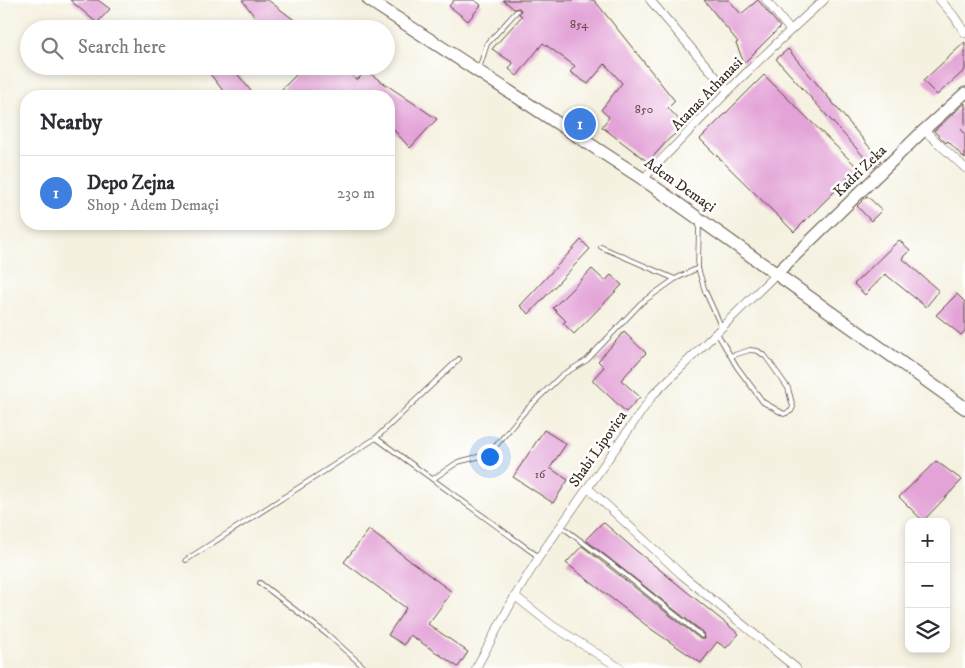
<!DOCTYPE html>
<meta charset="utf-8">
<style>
body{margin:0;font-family:"IM FELL DW Pica",serif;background:#f7f7f7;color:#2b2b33}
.controls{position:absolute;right:15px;bottom:15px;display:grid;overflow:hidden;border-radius:10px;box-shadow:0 2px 8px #0003}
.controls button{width:45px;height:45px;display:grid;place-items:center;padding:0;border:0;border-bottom:1px solid #e1e1e2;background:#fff;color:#2b2b33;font:25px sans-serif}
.you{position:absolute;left:489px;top:456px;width:18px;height:18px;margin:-12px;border:4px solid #fff;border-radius:50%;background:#1a73e8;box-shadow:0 0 0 8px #1a73e833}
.badge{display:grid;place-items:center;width:32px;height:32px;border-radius:50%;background:#c8321e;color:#fff;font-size:16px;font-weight:700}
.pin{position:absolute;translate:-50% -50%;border:2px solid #fff;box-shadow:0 1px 5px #0006}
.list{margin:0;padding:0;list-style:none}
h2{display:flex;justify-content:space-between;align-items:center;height:65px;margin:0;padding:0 20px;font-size:21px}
h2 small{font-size:16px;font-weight:400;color:#7c7c81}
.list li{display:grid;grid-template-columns:32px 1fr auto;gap:15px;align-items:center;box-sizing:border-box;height:75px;padding:0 20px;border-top:1px solid #e1e1e2}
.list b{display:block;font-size:19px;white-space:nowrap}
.list p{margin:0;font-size:16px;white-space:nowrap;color:#7c7c81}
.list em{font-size:16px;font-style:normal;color:#7c7c81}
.icon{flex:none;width:28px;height:28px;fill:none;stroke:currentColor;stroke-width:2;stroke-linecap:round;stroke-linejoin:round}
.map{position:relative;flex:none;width:965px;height:668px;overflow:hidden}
.search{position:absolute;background:#fff;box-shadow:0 2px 8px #0003;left:20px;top:20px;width:375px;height:55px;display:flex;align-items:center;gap:12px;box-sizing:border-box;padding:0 18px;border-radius:28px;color:#7c7c81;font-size:19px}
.panel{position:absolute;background:#fff;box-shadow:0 2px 8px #0003;left:20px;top:90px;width:375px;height:140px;border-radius:20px}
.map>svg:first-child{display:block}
.building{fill:#e3a3d7}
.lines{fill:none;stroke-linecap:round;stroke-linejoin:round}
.lane-casing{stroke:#57483b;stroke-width:5.5}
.street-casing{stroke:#57483b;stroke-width:9}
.secondary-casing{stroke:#57483b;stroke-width:13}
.primary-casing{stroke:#57483b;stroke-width:14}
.lane{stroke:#fff;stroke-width:4}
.street{stroke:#fff;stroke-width:8}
.secondary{stroke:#fff;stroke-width:11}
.primary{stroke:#fff;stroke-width:12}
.labels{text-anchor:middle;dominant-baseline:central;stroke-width:5;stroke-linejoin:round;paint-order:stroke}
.number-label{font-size:12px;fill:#65484c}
.street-label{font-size:15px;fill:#3b2a1e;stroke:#fff}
</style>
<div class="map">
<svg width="965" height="668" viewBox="0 0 965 668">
<rect width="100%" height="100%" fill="#fff"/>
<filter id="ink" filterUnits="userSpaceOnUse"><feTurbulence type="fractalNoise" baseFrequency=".02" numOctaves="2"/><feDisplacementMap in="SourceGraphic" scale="10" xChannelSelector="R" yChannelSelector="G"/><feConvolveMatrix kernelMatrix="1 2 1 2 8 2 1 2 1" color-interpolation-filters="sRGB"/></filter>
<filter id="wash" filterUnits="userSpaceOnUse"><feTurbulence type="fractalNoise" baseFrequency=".0096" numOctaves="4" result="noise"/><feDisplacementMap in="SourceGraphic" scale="20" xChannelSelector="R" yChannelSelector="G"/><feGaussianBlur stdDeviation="1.12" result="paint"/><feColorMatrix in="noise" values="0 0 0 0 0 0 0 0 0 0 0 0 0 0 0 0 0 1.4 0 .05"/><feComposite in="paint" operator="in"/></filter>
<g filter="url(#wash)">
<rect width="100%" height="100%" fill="#f5f1e0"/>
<g id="blocks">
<g class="building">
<path d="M70,0h28l12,9 -13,14z"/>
<path d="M242,0h26l38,29h-42z"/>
<path d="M454,0h20l7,5 -13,16 -19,-15z"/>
<path d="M503,0h89l3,1 80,100 -7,7 17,18 -16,13 -21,23 -46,-35 7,-10 -8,-7 21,-27 -17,-19 -17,20 -18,-12 5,-6 -32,-23 -26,33 -8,-7 4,-6 -21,-14 30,-33 -3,-2 2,-4 -2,-2 -5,1z"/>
<path d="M704,0h25l12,14 17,-14 22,27 -36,36 -8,-20 2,-1z"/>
<path d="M965,42v28l-28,25 -14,-14z"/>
<path d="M788,49l93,112 -7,7 -98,-109z"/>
<path d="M204,66h27l24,30h-28z"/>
<path d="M295,66h46l16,14 9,-9 71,48 -27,29 -17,-19 -4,7v-40h-105l-5,-4 21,-21z"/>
<path d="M764,75l94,93 -64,64 -94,-93z"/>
<path d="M965,103v22l-4,4 4,5v25l-17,-18 -2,2 -12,-12z"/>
<path d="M867,196l15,14 -11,11 -14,-15z"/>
<path d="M581,240l9,9 -61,65 -9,-8z"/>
<path d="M899,240l11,10 -8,8 37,33 -13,16 -41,-33 -20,21 -11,-11z"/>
<path d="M592,269l13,12 6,-6 11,10 -48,49 -11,-11 3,-2 -13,-13z"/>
<path d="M957,294l8,8v29l-4,4 -25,-20z"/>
<path d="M624,332l22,21 -25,27 19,17 -14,15 -34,-32 12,-13 -6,-6z"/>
<path d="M544,430l22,14 -16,24 18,12 -15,23 -40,-26z"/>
<path d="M936,461l26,19 -39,41 -24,-24z"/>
<path d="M603,522l30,26 106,86 -13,14 -9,-6 -16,21 -50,-34 -85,-66 16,-17 118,93h5l-1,-6 -117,-92 -1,-2z"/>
<path d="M369,530l83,62 -24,32 40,28 -10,15 -48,-32 -6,10 -16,-10 18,-27 -62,-46z"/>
</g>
</g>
</g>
<g filter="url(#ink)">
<use href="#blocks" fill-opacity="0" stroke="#57483b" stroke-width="1"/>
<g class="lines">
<g class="lane-casing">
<g id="lane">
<path d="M479,69l8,-25 30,-33"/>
<path d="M699,222l-1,46 7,23 17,37"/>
<path d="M601,247l74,32"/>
<path d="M717,333l20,34 26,35 21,12 7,-3 2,-4 -5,-19 -22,-31 -8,-6 -8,-1 -19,6"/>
<path d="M376,438l163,119"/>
<path d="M433,479l25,-17 31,-8 36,-43 37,-36 25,-15 54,-57 34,-24 23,-11"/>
<path d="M561,526l48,36 93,74"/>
<path d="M186,560l190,-122 83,-79"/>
<path d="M260,583l68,52 37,33"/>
</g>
</g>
<g class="street-casing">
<g id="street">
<path d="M650,0l78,91"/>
<path d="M766,0l24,30"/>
<path d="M940,0l14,16 11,17"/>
<path d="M924,130l41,38"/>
<path d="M643,179c59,-61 117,-123 181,-179"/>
<path d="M588,488l94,87 114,93"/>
<path d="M515,596l38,30 67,42"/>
<path d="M476,668l39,-72 24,-39 114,-162 124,-122"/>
</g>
</g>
<g class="secondary-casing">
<path id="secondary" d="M777,273l147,-143 41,-37"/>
</g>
<g class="primary-casing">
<path id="primary" d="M369,0l274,179 322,229"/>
</g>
<use href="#lane" class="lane"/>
<use href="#street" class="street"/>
<use href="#secondary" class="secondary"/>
<use href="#primary" class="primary"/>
</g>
</g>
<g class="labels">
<g class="number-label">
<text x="579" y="24">854</text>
<text x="644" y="109">850</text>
<text x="540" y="474">16</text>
</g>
<g class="street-label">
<text transform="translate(707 94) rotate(-46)">Atanas Athanasi</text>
<text transform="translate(860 171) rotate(-44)">Kadri Zeka</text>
<text transform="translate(680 185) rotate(35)">Adem Demaçi</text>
<text transform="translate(598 449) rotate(-55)">Shabi Lipovica</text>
</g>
</g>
</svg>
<div class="controls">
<button>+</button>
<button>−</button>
<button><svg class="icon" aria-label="layers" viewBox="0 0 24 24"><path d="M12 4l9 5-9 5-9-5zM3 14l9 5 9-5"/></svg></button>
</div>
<div class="you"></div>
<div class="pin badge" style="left:580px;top:124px;background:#3f7fe0">1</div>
<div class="search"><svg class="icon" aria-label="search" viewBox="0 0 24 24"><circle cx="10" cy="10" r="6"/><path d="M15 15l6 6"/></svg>Search here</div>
<section class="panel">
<h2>Nearby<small></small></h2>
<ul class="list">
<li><span class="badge" style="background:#3f7fe0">1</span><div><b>Depo Zejna</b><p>Shop · Adem Demaçi</p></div><em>230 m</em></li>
</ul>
</section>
</div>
